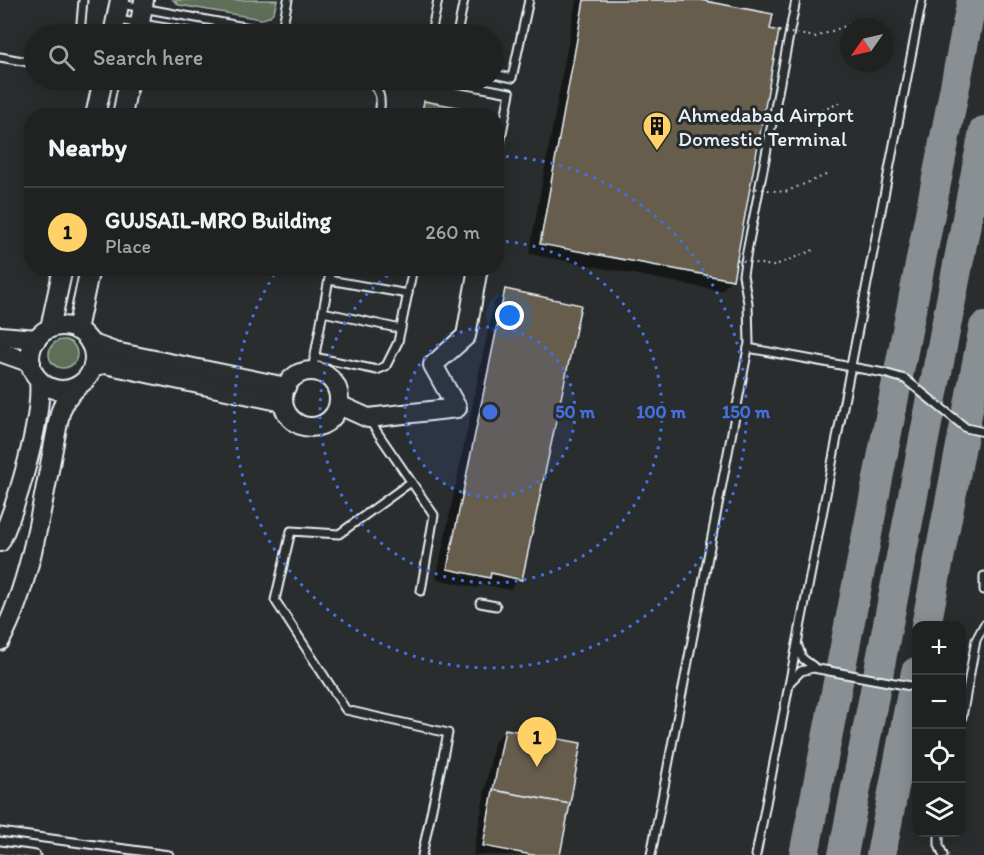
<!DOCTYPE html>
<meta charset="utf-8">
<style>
body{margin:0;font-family:Itim,sans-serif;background:#282a2a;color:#f1f3f6}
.controls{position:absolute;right:18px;bottom:18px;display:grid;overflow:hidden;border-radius:12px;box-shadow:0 3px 15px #0003}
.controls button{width:54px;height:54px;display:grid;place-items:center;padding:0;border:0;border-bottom:2px solid #3d3f40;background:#202222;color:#f1f3f6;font:30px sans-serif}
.compass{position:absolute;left:840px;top:18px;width:54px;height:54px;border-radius:50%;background:#202222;box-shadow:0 3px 15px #0003;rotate:236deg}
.you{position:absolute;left:510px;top:316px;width:21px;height:21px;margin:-15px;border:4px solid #fff;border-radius:50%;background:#1a73e8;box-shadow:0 0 0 9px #1a73e833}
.badge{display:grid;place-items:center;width:39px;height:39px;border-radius:50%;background:#ffd166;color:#111;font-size:20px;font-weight:700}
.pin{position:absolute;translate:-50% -50px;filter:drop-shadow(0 2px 3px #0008)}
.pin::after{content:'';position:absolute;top:32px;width:21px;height:18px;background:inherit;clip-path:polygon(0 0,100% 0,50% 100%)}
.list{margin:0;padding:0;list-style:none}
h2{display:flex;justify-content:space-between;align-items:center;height:78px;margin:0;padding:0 24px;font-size:26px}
h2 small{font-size:20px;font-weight:400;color:#a2a4a5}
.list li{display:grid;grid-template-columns:39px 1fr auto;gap:18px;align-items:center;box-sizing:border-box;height:90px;padding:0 24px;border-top:2px solid #3d3f40}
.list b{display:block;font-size:22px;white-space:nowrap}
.list p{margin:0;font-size:20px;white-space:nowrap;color:#a2a4a5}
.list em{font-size:20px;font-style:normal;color:#a2a4a5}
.icon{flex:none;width:33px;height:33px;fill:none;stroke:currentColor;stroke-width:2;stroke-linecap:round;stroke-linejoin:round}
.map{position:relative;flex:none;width:984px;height:855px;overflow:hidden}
.search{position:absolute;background:#202222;box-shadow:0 3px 15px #0003;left:24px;top:24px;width:480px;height:66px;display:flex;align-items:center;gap:15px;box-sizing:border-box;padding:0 21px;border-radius:33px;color:#a2a4a5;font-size:22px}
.panel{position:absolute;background:#202222;box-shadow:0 3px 15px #0003;left:24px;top:108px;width:480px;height:168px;border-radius:24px}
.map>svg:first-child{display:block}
.green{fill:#5f6e56;stroke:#a4b0a7;stroke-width:1.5}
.shadow{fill:#0007}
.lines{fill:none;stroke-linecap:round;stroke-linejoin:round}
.taxiway{stroke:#898f93;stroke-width:30}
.building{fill:#665d4e;stroke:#e8f1f8;stroke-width:1.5}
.lane-casing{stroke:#e8f1f8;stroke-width:11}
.secondary-casing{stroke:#e8f1f8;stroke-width:22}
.lane{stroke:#2a2d2e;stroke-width:7}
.secondary{stroke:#2a2d2e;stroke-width:18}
.path-bridge{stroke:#e8f1f8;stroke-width:2;stroke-dasharray:1.5 4.5;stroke-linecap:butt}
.ring{fill:none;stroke:#466fde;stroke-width:3;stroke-dasharray:3 6}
.labels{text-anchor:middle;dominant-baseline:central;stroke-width:6;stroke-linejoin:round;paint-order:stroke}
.poi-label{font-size:21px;fill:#e8f1f8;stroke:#2a2d2e;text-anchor:start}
.centre{fill:#466fde;stroke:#2a2d2e;stroke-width:3}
.ring-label{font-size:18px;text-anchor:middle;font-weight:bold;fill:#466fde;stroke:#2a2d2e;stroke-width:6;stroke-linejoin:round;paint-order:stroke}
</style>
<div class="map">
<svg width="984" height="855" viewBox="0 0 984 855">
<rect width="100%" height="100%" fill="#2a2d2e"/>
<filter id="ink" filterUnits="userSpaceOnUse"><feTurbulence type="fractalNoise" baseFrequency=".0167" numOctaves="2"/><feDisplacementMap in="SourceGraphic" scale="12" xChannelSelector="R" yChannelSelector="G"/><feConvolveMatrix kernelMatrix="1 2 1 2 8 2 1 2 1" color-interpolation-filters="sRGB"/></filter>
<g filter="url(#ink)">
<g class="green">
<path d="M173,0h104c-2,10 -4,18 -16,19l-82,-14z"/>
<circle cx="63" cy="354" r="14"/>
</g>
<g class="shadow">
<path d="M576,0h116l40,279 -11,12 -192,-37z"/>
<path d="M424,103l36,13h-45z"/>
<path d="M505,291l15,288 -11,11 -28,-6 -4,4 -41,-9 58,-277z"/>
<path d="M505,731l53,124h-85l21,-113z"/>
</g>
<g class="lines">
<g class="taxiway">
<path d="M926,626l58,-299"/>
<path d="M804,855l168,-855"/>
<path d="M843,855l141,-724"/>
<path d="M881,855l35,-183"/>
</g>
</g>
<g class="building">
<path d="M584,0h116l73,14 -3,15 9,2 -46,249 -193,-36z"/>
<path d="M424,101l39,7 -1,8h-41z"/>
<path d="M505,289l76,16 -59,275 -31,-7 -1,5 -43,-9z"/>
<path d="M505,729l76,14 -11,61 -77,-14z"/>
<path d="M493,790l77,14 -10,51h-28l-49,-9z"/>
</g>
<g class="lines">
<g class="lane-casing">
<g id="lane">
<path d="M121,4l162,30"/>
<path d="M118,20l84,14"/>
<path d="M80,34l3,-34"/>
<path d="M281,34l7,-34"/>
<path d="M431,34l7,-34"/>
<path d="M457,34l7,-34"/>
<path d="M0,57l34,6"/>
<path d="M494,74l18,4 17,-78"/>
<path d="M367,80c14,9 15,19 12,36"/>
<path d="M440,80l70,13 -14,70"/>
<path d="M329,280l79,14"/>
<path d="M323,312l78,17"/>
<path d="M748,348l136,25 21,6 61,49 18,4"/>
<path d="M314,357l63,13 9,-4 12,-24 15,-74"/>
<path d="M312,371l19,-103"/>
<path d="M369,420l65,95 -13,76"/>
<path d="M411,482l-72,52 -48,-3 -16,69 71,110 102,23 -26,122"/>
<path d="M984,576v14"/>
<path d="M480,603l16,3"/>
<path d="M798,646l4,12 12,9"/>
<path d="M791,681l10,-10 12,-3 103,19"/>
<path d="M962,717l14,-77 8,-15"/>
<path d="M0,832l169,23"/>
<path d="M939,832v13l4,10"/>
<path d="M0,850l36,5"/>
<path d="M651,855l98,-512 -1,-40 -5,-28 2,-13 51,-262"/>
<path d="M756,855l166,-855"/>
</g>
</g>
<g class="secondary-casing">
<g id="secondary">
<path d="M113,34l7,-34"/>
<path d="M138,34l6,-34"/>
<path d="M95,116l8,-36"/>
<path d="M122,116l7,-36"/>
<circle cx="62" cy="358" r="32"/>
<path d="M50,328l13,-60"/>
<path d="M77,330l13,-62"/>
<path d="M0,336l37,3"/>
<path d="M90,343l25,9 171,35"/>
<path d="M0,352l31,11"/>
<path d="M93,366l12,-2 178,38"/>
<circle cx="311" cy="399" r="28"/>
<path d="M339,405l29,13 89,-10 -24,-43 33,-29 12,-68"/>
<path d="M0,542c17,-37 43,-123 39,-162"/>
<path d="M0,641c34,-63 45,-157 60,-228l5,-13 13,-14"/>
</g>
</g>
<use href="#lane" class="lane"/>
<use href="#secondary" class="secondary"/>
<g class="path-bridge">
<path d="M779,31l37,6 43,-16"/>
<path d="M764,115l32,5 47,-18"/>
<path d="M750,188l35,4 41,-17"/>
<path d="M737,260l36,6 43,-17"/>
</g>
</g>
</g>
<circle cx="490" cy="412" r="85" fill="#466fde" fill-opacity=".12"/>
<g class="ring">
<circle cx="490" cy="412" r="85"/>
<path d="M497 241A171 171 0 1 1 397 269"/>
<path d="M497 156A256 256 0 1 1 278 269"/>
</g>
<defs>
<g id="building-pin" transform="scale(1.5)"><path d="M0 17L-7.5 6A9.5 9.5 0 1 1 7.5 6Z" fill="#ffd166" stroke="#2a2d2e"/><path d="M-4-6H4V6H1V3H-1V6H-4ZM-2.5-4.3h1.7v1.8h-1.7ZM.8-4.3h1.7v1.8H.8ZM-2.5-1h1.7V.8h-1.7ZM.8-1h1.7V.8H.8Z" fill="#111"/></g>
</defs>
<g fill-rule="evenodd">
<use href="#building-pin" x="657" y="126"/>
</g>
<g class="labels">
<g class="poi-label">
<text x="678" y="114">Ahmedabad Airport<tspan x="678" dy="24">Domestic Terminal</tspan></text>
</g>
</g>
<circle cx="490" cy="412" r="9" class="centre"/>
<g class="ring-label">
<text x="575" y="418">50 m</text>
<text x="661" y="418">100 m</text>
<text x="746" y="418">150 m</text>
</g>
</svg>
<div class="controls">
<button>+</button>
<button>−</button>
<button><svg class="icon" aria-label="locate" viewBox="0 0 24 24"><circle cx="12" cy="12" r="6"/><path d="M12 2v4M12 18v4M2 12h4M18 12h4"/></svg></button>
<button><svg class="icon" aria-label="layers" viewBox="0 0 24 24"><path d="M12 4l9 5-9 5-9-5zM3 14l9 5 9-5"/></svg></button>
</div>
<svg class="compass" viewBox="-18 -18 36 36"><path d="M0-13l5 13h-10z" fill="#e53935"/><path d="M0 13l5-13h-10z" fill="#a2a4a5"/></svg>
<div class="you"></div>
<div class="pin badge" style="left:537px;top:767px">1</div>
<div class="search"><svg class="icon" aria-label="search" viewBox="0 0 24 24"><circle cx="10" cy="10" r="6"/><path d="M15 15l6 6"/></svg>Search here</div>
<section class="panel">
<h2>Nearby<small></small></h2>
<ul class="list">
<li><span class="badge">1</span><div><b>GUJSAIL-MRO Building</b><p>Place</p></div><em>260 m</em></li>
</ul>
</section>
</div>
